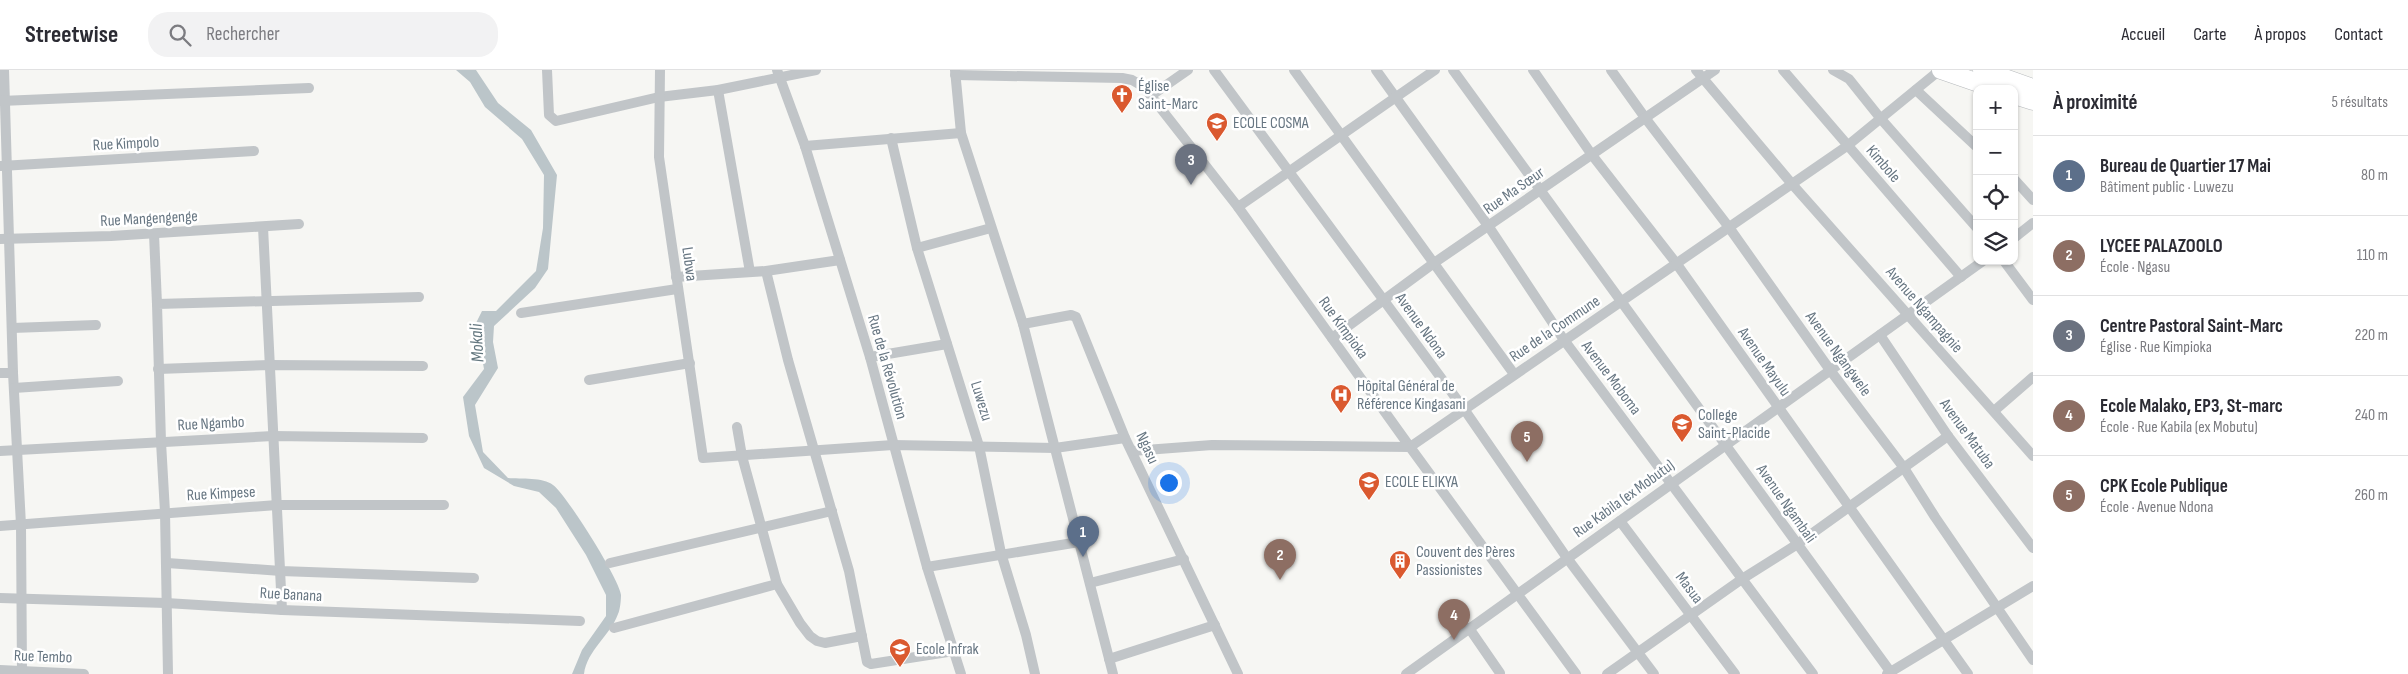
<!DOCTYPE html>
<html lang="fr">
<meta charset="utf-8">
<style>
body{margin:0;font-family:"Sofia Sans Condensed",sans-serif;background:#f2f2f3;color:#2b2b33}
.controls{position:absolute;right:15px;top:15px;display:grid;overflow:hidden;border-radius:10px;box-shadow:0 1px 4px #0004}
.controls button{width:45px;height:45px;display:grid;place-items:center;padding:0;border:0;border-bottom:1px solid #e1e1e2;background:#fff;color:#2b2b33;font:25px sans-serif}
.you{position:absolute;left:1168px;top:412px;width:18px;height:18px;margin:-12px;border:4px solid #fff;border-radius:50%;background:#1a73e8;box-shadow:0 0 0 8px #1a73e833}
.badge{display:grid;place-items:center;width:32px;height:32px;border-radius:50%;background:#d93025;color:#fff;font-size:16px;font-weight:700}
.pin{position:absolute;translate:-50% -41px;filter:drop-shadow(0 1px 2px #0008)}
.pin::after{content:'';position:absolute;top:26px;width:18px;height:15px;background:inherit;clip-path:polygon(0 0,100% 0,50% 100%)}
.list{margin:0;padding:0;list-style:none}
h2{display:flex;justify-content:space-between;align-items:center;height:65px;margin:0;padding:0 20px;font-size:21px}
h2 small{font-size:16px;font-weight:400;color:#7c7c81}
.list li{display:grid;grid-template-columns:32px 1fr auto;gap:15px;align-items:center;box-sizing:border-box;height:80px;padding:0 20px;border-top:1px solid #e1e1e2}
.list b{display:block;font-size:19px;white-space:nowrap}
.list p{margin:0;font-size:16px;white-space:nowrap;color:#7c7c81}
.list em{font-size:16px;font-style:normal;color:#7c7c81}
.icon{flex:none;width:28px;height:28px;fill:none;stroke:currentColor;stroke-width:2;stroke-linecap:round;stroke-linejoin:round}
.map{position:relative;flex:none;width:2033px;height:604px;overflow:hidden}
header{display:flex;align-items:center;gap:30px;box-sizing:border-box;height:70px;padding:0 25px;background:#fff;border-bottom:1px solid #e1e1e2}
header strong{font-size:24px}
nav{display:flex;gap:28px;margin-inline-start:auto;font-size:18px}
.search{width:350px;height:45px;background:#f2f2f3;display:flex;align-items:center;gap:12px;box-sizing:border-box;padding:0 18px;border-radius:20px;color:#7c7c81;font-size:19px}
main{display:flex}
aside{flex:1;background:#fff}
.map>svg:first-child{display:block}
.water{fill:#bbc5c9}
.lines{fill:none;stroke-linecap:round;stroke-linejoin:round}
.trunk-casing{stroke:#b6b9bc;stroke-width:19}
.minor{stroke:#c1c5c8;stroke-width:10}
.trunk{stroke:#fff;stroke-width:18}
.labels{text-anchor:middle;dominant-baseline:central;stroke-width:5;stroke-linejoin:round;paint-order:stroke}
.poi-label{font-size:16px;fill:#677682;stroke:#fff;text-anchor:start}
.street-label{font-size:16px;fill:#677682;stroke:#fff}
.water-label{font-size:18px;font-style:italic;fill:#63777f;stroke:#fff}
</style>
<header>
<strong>Streetwise</strong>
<div class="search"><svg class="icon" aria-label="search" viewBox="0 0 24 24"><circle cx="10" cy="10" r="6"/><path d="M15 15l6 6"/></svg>Rechercher</div>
<nav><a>Accueil</a><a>Carte</a><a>À propos</a><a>Contact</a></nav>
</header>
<main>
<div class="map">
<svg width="2033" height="604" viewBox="0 0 2033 604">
<rect width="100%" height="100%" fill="#f6f6f3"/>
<path class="water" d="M456,0h20l22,33 33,27 26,45 -9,94 -13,19 -41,38 -1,16 5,26 -23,37 8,47 25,26c13,1 35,-1 45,7 13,9 67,95 68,110 0,5 -1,15 -3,19 -8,22 -31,36 -34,60h-12l10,-24 24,-34v-21l-20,-40 -30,-47 -17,-16 -25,-6 -30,-18 -15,-32 -6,-39 21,-28 -8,-46 6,-12h14l40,-40 7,-43 1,-53 -22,-36 -37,-32 -15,-25z"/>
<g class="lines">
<g class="trunk-casing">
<g id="trunk">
<path d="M1941,0l55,19"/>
<path d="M1982,0l51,18"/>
<path d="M2014,25l19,6"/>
</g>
</g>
<g class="minor">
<path d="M4,0l9,303 8,152 1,149"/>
<path d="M547,0l2,45 7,6 103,-24 59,-7 98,-20"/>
<path d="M660,0l-1,87 44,301 190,-13 162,3 70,-10"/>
<path d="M777,0l28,76 65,211 57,210 34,107"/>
<path d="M955,0l6,63 62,191 90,350"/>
<path d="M1214,0l250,339 103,149 87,116"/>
<path d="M1294,0l220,304"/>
<path d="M1376,0l113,157 75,113 249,334"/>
<path d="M1453,0l439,604"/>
<path d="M1533,0l59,85 84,108 292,411"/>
<path d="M1611,0l35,49 82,107 102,144 74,98 31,49 98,143"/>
<path d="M1696,0l96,114 241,272"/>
<path d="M1783,0l178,207"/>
<path d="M1833,0l16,9 32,40 96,109"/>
<path d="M955,5l167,3 10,2 12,7 94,120 172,240 166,227"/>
<path d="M718,20l32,182"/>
<path d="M1916,20l61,57"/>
<path d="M1152,25l36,-25"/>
<path d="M1,31l308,-13"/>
<path d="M891,68l26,110 62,198 22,107 25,82 9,39"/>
<path d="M805,76l156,-13"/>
<path d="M1,96l253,-15"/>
<path d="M2014,109l19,21"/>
<path d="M1238,137l197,-137"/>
<path d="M263,157l19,383"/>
<path d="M154,164l3,70"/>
<path d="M2014,168l19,-15"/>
<path d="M0,169l111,-3 188,-12"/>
<path d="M917,178l74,-20"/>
<path d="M2004,191l29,39"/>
<path d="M766,201l22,89 61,211 18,91 4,2 83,-13"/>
<path d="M676,207l90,-6 74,-11"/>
<path d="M521,243l156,-24"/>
<path d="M1023,254l48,-9 5,2 49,121 113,236"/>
<path d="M12,258l84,-3"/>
<path d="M1880,265l68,101 85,112"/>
<path d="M1332,268l102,-75 281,-193"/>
<path d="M870,287l77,-13"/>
<path d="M158,299l112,-4 153,1"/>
<path d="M0,303h13"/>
<path d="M589,310l101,-17"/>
<path d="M14,318l104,-7"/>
<path d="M1994,341l39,-34"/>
<path d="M737,357l5,29 35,128 23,39 10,13 7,5 8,2 37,-7"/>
<path d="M0,381l273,-15 150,2"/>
<path d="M1132,381l80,-6 198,2 437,-301 93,-76"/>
<path d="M1620,451l115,153"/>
<path d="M0,456l277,-21h167"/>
<path d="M167,493l114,8 193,7"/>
<path d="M610,493l222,-52"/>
<path d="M927,497l152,-25"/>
<path d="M1090,513l94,-24"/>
<path d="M0,528l166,5 116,7 298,11"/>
<path d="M614,558l163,-44"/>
<path d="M1469,558l31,45"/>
<path d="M1109,589l106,-34"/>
<path d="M0,600l84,4"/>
<path d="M168,604l-3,-162 -4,-70 -4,-138 262,-7"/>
<path d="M1406,604l577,-413"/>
<path d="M1607,604l135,-95 54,-34 152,-109"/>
<path d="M1887,604l146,-88"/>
</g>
<use href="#trunk" class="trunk"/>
</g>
<defs>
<g id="church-pin" transform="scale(1.125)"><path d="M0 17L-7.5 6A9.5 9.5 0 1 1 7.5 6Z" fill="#da592f" stroke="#fff"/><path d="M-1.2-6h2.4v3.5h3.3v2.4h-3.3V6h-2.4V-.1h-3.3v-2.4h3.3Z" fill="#fff"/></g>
<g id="school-pin" transform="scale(1.125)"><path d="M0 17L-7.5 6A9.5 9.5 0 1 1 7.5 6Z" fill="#da592f" stroke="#fff"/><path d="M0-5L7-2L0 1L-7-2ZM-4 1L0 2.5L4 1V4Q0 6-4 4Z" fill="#fff"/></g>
<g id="hospital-pin" transform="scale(1.125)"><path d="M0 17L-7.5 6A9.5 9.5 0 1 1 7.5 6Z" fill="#da592f" stroke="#fff"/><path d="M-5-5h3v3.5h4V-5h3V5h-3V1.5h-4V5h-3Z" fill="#fff"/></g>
<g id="building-pin" transform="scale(1.125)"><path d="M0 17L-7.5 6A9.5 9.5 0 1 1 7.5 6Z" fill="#da592f" stroke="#fff"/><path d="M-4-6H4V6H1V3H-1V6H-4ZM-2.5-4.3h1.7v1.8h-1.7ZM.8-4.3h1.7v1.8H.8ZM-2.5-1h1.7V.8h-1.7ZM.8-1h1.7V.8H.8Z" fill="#fff"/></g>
</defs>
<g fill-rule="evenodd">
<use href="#church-pin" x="1122" y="25"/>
<use href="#school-pin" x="1217" y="53"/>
<use href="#hospital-pin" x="1341" y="325"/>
<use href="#school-pin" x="1682" y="354"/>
<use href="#school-pin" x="1369" y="412"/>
<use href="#building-pin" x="1400" y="491"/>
<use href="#school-pin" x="900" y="579"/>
</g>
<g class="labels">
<g class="poi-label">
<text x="1138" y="16">Église<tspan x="1138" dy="18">Saint-Marc</tspan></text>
<text x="1233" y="53">ECOLE COSMA</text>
<text x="1357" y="316">Hôpital Général de<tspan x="1357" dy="18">Référence Kingasani</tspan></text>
<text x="1698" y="345">College<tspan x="1698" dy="18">Saint-Placide</tspan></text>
<text x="1385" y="412">ECOLE ELIKYA</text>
<text x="1416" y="482">Couvent des Pères<tspan x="1416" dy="18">Passionistes</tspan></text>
<text x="916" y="579">Ecole Infrak</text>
</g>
<g class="street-label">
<text transform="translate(126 74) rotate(-3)">Rue Kimpolo</text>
<text transform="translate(1883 94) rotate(49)">Kimbole</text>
<text transform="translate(1514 121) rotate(-35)">Rue Ma Sœur</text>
<text transform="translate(149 149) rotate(-3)">Rue Mangengenge</text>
<text transform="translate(689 194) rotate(82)">Lubwa</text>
<text transform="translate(1924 240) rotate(49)">Avenue Ngampagnie</text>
<text transform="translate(1421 256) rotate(54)">Avenue Ndona</text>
<text transform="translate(1343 258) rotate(54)">Rue Kimpioka</text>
<text transform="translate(1555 259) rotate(-34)">Rue de la Commune</text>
<text transform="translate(1838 284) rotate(54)">Avenue Ngangwele</text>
<text transform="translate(1764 292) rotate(55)">Avenue Mayulu</text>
<text transform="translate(887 297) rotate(74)">Rue de la Révolution</text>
<text transform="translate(1611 308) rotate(53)">Avenue Moboma</text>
<text transform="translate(981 331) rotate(73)">Luwezu</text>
<text transform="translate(211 354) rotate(-3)">Rue Ngambo</text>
<text transform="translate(1967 364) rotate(54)">Avenue Matuba</text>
<text transform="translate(1147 378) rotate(65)">Ngasu</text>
<text transform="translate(221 424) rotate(-3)">Rue Kimpese</text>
<text transform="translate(1624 429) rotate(-36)">Rue Kabila (ex Mobutu)</text>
<text transform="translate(1786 434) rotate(55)">Avenue Ngambali</text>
<text transform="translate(1689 518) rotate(53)">Masua</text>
<text transform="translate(291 525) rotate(3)">Rue Banana</text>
<text transform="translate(43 587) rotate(2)">Rue Tembo</text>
</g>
<g class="water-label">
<text transform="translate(477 273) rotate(-93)">Mokali</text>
</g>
</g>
</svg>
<div class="controls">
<button>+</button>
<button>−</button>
<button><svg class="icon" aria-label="locate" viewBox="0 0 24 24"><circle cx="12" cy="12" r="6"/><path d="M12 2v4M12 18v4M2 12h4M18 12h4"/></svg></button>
<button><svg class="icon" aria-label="layers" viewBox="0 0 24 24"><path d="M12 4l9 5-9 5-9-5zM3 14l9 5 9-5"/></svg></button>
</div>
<div class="you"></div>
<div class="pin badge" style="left:1083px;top:487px;background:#5c6f8a">1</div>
<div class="pin badge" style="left:1280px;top:510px;background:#8d6e63">2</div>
<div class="pin badge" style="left:1191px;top:115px;background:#6b7280">3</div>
<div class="pin badge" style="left:1454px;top:570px;background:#8d6e63">4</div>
<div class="pin badge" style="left:1527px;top:392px;background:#8d6e63">5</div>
</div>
<aside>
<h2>À proximité<small>5 résultats</small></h2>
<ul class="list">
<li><span class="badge" style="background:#5c6f8a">1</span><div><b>Bureau de Quartier 17 Mai</b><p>Bâtiment public · Luwezu</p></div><em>80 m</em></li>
<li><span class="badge" style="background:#8d6e63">2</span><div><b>LYCEE PALAZOOLO</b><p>École · Ngasu</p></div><em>110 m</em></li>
<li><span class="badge" style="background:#6b7280">3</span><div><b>Centre Pastoral Saint-Marc</b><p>Église · Rue Kimpioka</p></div><em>220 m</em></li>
<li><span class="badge" style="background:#8d6e63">4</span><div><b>Ecole Malako, EP3, St-marc</b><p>École · Rue Kabila (ex Mobutu)</p></div><em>240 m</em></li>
<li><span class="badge" style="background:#8d6e63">5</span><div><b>CPK Ecole Publique</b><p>École · Avenue Ndona</p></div><em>260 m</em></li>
</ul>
</aside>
</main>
